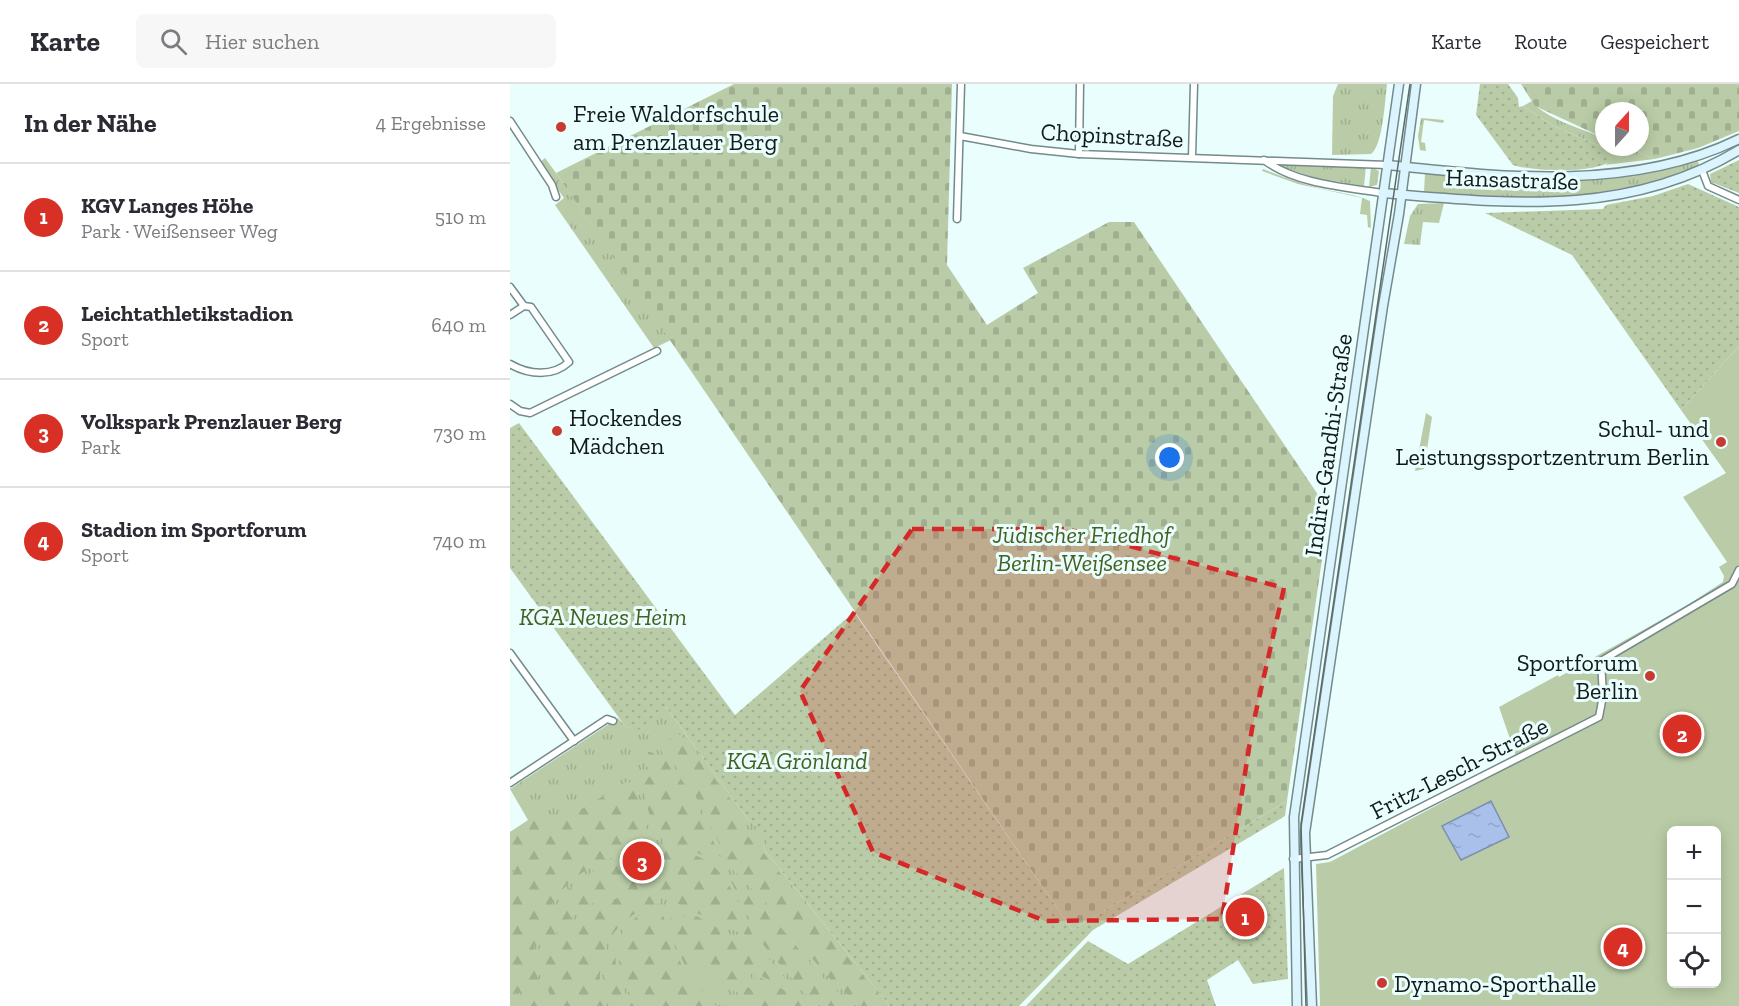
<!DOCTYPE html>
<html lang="de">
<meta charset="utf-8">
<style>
body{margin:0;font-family:"Zilla Slab",serif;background:#f7f7f7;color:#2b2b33}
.controls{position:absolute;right:18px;bottom:18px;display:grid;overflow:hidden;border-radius:9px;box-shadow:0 3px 15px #0003}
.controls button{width:54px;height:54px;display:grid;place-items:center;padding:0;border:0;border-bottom:2px solid #e1e1e2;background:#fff;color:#2b2b33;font:30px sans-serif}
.compass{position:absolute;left:1085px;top:18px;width:54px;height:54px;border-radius:50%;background:#fff;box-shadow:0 3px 15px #0003;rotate:21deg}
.you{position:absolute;left:660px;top:374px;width:21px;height:21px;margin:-15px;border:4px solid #fff;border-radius:50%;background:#1a73e8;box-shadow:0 0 0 9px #1a73e833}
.badge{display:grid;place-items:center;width:39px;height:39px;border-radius:50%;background:#d93025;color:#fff;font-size:20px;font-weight:700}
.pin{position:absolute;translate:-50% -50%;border:3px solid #fff;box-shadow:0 2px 6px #0006}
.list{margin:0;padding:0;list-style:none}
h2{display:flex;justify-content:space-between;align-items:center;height:78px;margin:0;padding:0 24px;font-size:26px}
h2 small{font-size:20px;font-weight:400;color:#7c7c81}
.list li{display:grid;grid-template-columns:39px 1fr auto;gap:18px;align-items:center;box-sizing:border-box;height:108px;padding:0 24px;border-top:2px solid #e1e1e2}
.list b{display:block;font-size:22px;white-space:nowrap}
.list p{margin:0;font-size:20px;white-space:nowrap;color:#7c7c81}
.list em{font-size:20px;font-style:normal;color:#7c7c81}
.icon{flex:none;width:33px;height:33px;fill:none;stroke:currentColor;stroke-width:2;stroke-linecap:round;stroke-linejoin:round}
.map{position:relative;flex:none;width:1229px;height:922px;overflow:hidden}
header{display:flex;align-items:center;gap:36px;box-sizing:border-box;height:84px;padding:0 30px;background:#fff;border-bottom:2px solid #e1e1e2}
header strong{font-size:28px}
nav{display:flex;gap:33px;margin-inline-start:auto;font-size:21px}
.search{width:420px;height:54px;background:#f7f7f7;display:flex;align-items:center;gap:15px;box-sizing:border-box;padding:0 21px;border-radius:9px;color:#7c7c81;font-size:22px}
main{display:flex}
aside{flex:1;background:#fff}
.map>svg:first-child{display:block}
.grass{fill:url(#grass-tufts)}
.forest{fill:url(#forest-firs)}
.cemetery{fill:url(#cemetery-stones)}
.garden{fill:url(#garden-dots)}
.pitch{fill:#bacca7;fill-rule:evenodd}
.water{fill:url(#water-ripples);stroke:#7b8fac;stroke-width:1.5}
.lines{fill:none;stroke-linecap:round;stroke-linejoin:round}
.minor-casing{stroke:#738b8b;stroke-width:9}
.secondary-casing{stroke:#738b8b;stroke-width:11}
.minor{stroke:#fff;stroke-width:6}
.secondary{stroke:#dcf4fe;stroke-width:8}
.tram{stroke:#5c6a6a;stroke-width:1.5}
.marked{fill:#d62828;fill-opacity:0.2;stroke:#d62828;stroke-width:4.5;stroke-dasharray:12 8;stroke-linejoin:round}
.poi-dot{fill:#c83a30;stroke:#e9fefd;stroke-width:2}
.labels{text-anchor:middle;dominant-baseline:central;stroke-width:6;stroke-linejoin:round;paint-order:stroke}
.poi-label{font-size:24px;fill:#111b1b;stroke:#e9fefd;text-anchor:start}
.street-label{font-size:24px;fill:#111b1b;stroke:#e9fefd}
.park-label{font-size:24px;font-style:italic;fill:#476022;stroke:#e9fefd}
</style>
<header>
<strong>Karte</strong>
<div class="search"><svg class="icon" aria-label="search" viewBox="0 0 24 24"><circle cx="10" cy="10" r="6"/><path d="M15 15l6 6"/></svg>Hier suchen</div>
<nav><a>Karte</a><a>Route</a><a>Gespeichert</a></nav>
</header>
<main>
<aside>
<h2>In der Nähe<small>4 Ergebnisse</small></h2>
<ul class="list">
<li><span class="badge">1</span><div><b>KGV Langes Höhe</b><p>Park · Weißenseer Weg</p></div><em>510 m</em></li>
<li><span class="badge">2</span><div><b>Leichtathletikstadion</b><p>Sport</p></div><em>640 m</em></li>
<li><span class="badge">3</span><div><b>Volkspark Prenzlauer Berg</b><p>Park</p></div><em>730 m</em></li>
<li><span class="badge">4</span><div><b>Stadion im Sportforum</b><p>Sport</p></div><em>740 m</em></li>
</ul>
</aside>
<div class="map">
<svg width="1229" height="922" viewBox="0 0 1229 922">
<defs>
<pattern id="grass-tufts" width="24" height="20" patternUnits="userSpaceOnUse" patternTransform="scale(1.5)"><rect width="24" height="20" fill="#bacca7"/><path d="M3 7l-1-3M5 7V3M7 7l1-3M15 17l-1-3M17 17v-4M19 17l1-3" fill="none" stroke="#9faf8f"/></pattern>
<pattern id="forest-firs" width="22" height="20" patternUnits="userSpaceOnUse" patternTransform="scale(1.5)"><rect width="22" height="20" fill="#bacca7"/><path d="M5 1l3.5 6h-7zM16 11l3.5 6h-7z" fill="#9faf8f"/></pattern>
<pattern id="cemetery-stones" width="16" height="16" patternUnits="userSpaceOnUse" patternTransform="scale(1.5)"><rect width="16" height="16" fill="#bacca7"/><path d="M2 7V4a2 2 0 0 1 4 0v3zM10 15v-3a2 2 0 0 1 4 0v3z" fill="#9faf8f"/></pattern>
<pattern id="garden-dots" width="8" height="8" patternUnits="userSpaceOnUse" patternTransform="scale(1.5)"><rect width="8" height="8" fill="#bacca7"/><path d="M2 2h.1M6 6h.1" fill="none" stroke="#9faf8f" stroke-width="1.8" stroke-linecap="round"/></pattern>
<pattern id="water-ripples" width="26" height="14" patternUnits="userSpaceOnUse" patternTransform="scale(1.5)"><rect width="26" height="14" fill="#a9c1ea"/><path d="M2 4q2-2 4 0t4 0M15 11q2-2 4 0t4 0" fill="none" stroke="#90a5c8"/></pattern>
</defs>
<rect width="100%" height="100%" fill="#e9fefd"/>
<g class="grass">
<path d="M828,0h49c-2,15 -4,62 -16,70l-39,1 1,-59z"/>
<path d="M1022,17c11,17 53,29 72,37v9h22l29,12 -51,6 3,-1 1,-12 -4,-4 -52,-23 -29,-19z"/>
<path d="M911,34l23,2 -1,3 -19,-3 -3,22 4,1 1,8 -6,-1 -2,-14z"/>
<path d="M35,74l11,15 115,167 -17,8 -99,-143 9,-7 -25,-35z"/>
<path d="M1187,75l3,8c-69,29 -134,32 -208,30 -22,-1 -46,-1 -68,-5l1,-18 118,7 44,-2z"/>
<path d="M772,79l84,3 -2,20 -48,-8 -34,-11z"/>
<path d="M861,83l8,4 -2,14 -8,2z"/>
<path d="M753,85c18,7 36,14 55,19 17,4 36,6 52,13l1,27 -3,-1 -1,-12 -7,-1 2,-16 -64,-14 -36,-13z"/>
<path d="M934,119l-5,20 -16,-1 -3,23 -16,-1 6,-28 8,-12z"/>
<path d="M916,329l6,4 -8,52 -9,2z"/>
<path d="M156,623l81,111 22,19 -6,11 127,158h-380v-174l18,-12 -18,-31 108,-71 7,8 8,3z"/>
</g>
<g class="forest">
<path d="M167,649l8,6 63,84 -3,6 1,6 12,11 129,160h-27l-33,-30 -60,-72 -35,-35 -39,-78 -16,-23 -16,-17v-5z"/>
<path d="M138,668c31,1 63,84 74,110l-1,2 -32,-15 -25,-3 -2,-12 -13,-21 -6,-23 1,-8 8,-8 -6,-9z"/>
<path d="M118,697c11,8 23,54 19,67 -47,11 -82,25 -103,71 -4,10 -9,21 -10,31 -1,12 4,22 4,33l-11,9 -17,2v-117l19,-31 18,-16z"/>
<path d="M24,734l6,1 6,7 -23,21 -13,22v-37z"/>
<path d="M149,767c63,-4 74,40 95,87l-29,-11 -72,-36h-25l-26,7 -27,16 -18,19 -16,35c-4,-14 0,-27 5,-41 19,-51 62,-68 113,-76z"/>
<path d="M222,792l28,26 60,73 33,31h-31l-19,-14 -43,-51 -30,-62z"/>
<path d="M123,810l26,4 2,4c-6,5 -17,6 -25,11 -32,18 -43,58 -32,93h-45c-45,-49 28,-104 74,-112z"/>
<path d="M151,826l23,62 32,34h-77c-28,-32 -33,-93 22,-96z"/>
<path d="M163,827h6l6,6 2,-6 42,23 27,10 45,53 -47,-25 -4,3 6,14 -18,-7 -2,3 3,8 -17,-6 -12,-7 -5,-7 -14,-5 -4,1c-7,-15 -24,-42 -14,-58z"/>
<path d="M107,850c-4,29 -1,48 17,72h-25c-9,-23 -6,-53 8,-72z"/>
<path d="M244,890l59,32h-70l-1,-14 -4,-7 2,-1 16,7z"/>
<path d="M31,905l12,17h-43v-8l16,-1z"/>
</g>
<g class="cemetery">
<path d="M224,0h218l-5,181 40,60 51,-32 -15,-25 86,-46h25l195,289 -42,290 -215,129 -516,-757z"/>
<path d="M1011,0h218v47l-41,17 -43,11 -29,-12h14v-36h-36v27l-69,-32z"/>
</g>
<g class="garden">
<path d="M970,0h28l10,14 1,9 4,-1 29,19 52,23 4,4 2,9c-14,13 -80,10 -97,4l-37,-50z"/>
<path d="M1229,76v33l-28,-11 -1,-8z"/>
<path d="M1178,100l51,23v139l-58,64 -109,-155 -87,-42 118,-4 3,-4 47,-9z"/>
<path d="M9,339l216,292 119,-103 218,318 215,-129 -2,15 -192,114 -74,76h-129l-127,-158 5,-11 -21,-19 -81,-111 -29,24 -12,-5 -115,-158v-140z"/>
<path d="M774,784l4,111 -35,5 -15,-24 -31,20 9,26h-190l62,-65 40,23z"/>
</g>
<path class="pitch" d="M1229,262v660h-419l-4,-142 14,-2 188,-100 -19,-55 59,-32 1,2 9,-5 118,-66 37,-24 1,-6 -5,-9 8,-5 -44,-65 43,-24 -45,-63zM1162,746h44v154h-44z"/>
<path class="water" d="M981,717l18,36 -48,23 -19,-34z"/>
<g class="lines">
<g class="minor-casing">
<g id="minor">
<path d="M0,37l42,64 4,12"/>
<path d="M450,52l71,13 48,5 308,11"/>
<path d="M569,70l1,-70"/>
<path d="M682,73l2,-73"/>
<path d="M754,76c32,24 80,27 118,33"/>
<path d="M1192,86l6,16 31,14"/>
<path d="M447,135l4,-135"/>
<path d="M0,203l14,19 7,1 38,55c-16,15 -40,13 -59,2"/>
<path d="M0,231l14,-9"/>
<path d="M0,320l10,7 10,2 127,-62"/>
<path d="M0,569l64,88"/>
<path d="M0,699l97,-64 6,2"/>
<path d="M783,775l34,-4 272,-138 4,-21 -2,-35 131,-77 7,-14"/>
</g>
</g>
<g class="secondary-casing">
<g id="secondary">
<path d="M877,81c115,12 244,27 352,-26"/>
<path d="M872,109c125,10 244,25 357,-43"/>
<path d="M787,922l-3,-189 105,-733"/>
<path d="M802,922l-7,-173 78,-527 16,-92 17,-130"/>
</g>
</g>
<use href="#minor" class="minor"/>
<use href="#secondary" class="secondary"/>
<path class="tram" d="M796,922l-5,-182 109,-740"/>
</g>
<path class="marked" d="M402,445h155l217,59 -32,141 -30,190 -177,2 -172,-69 -73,-161z"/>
<g class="poi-dot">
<circle cx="51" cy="43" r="6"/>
<circle cx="47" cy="347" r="6"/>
<circle cx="1211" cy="358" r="6"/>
<circle cx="1140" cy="592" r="6"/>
<circle cx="872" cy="899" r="6"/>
</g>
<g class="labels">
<g class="poi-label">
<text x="63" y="29">Freie Waldorfschule<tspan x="63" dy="28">am Prenzlauer Berg</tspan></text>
<text x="59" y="333">Hockendes<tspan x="59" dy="28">Mädchen</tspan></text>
<text x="1199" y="344" text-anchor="end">Schul- und<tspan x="1199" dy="28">Leistungssportzentrum Berlin</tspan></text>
<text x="1128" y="578" text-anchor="end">Sportforum<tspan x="1128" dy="28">Berlin</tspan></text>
<text x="884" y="899">Dynamo-Sporthalle</text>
</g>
<g class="street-label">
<text transform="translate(602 51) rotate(3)">Chopinstraße</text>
<text transform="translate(1002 95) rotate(2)">Hansastraße</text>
<text transform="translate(818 361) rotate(-82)">Indira-Gandhi-Straße</text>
<text transform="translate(949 684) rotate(-27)">Fritz-Lesch-Straße</text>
</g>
<g class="park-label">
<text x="572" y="450">Jüdischer Friedhof<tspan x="572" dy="28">Berlin-Weißensee</tspan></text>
<text x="93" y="532">KGA Neues Heim</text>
<text x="287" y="676">KGA Grönland</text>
</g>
</g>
</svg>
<div class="controls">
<button>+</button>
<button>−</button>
<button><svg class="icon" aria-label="locate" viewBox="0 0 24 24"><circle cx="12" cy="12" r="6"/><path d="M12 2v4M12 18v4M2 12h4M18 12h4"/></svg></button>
</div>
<svg class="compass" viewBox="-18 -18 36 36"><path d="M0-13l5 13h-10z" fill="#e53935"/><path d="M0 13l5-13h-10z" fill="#7c7c81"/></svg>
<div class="you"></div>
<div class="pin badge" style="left:735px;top:833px">1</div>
<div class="pin badge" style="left:1172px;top:650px">2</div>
<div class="pin badge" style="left:132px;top:777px">3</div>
<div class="pin badge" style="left:1113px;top:863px">4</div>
</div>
</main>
